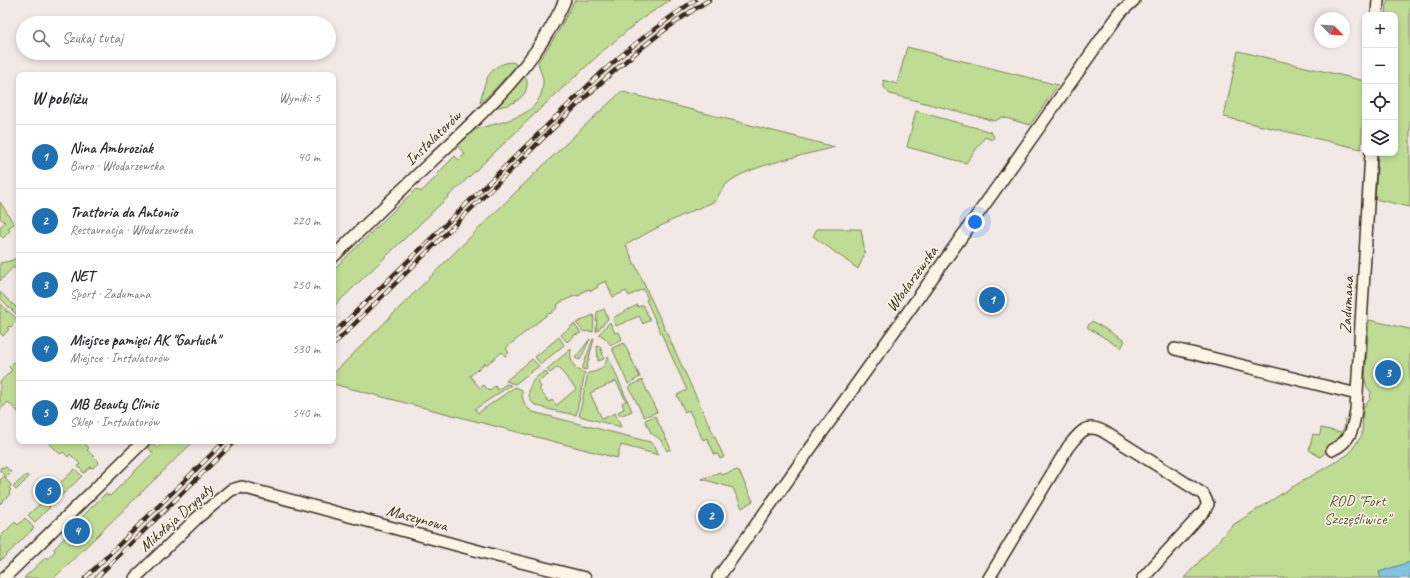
<!DOCTYPE html>
<html lang="pl">
<meta charset="utf-8">
<style>
body{margin:0;font-family:Caveat,sans-serif;background:#f2f2f3;color:#2b2b33}
.controls{position:absolute;right:12px;top:12px;display:grid;overflow:hidden;border-radius:8px;box-shadow:0 2px 6px #0003}
.controls button{width:36px;height:36px;display:grid;place-items:center;padding:0;border:0;border-bottom:1px solid #e1e1e2;background:#fff;color:#2b2b33;font:20px sans-serif}
.compass{position:absolute;left:1314px;top:12px;width:36px;height:36px;border-radius:50%;background:#fff;box-shadow:0 2px 6px #0003;rotate:115deg}
.you{position:absolute;left:975px;top:222px;width:14px;height:14px;margin:-10px;border:3px solid #fff;border-radius:50%;background:#1a73e8;box-shadow:0 0 0 6px #1a73e833}
.badge{display:grid;place-items:center;width:26px;height:26px;border-radius:50%;background:#1f6fb2;color:#fff;font-size:13px;font-weight:700}
.pin{position:absolute;translate:-50% -50%;border:2px solid #fff;box-shadow:0 1px 4px #0006}
.list{margin:0;padding:0;list-style:none}
h2{display:flex;justify-content:space-between;align-items:center;height:52px;margin:0;padding:0 16px;font-size:17px}
h2 small{font-size:13px;font-weight:400;color:#7c7c81}
.list li{display:grid;grid-template-columns:26px 1fr auto;gap:12px;align-items:center;box-sizing:border-box;height:64px;padding:0 16px;border-top:1px solid #e1e1e2}
.list b{display:block;font-size:15px;white-space:nowrap}
.list p{margin:0;font-size:13px;white-space:nowrap;color:#7c7c81}
.list em{font-size:13px;font-style:normal;color:#7c7c81}
.icon{flex:none;width:22px;height:22px;fill:none;stroke:currentColor;stroke-width:2;stroke-linecap:round;stroke-linejoin:round}
.map{position:relative;flex:none;width:1410px;height:578px;overflow:hidden}
.search{position:absolute;background:#fff;box-shadow:0 2px 6px #0003;left:16px;top:16px;width:320px;height:44px;display:flex;align-items:center;gap:10px;box-sizing:border-box;padding:0 14px;border-radius:22px;color:#7c7c81;font-size:15px}
.panel{position:absolute;background:#fff;box-shadow:0 2px 6px #0003;left:16px;top:72px;width:320px;height:372px;border-radius:8px}
.map>svg:first-child{display:block}
.green{fill:#bfdc94;stroke:#7d8359}
.water{fill:#80c3e1;stroke:#648693}
.lines{fill:none;stroke-linecap:round;stroke-linejoin:round}
.street-casing{stroke:#3b2a1e;stroke-width:14}
.street{stroke:#fcf5e5;stroke-width:11}
.rail-casing{stroke:#3b2a1e;stroke-width:4.5}
.rail{stroke:#fcf5e5;stroke-width:3;stroke-dasharray:9;stroke-linecap:butt}
.labels{text-anchor:middle;dominant-baseline:central;stroke-width:3;stroke-linejoin:round;paint-order:stroke}
.street-label{font-size:16px;fill:#3b2a1e;stroke:#fcf5e5}
.park-label{font-size:16px;fill:#5c563c;stroke:#fcf5e5}
</style>
<div class="map">
<svg width="1410" height="578" viewBox="0 0 1410 578">
<rect width="100%" height="100%" fill="#f2e8e5"/>
<filter id="ink" filterUnits="userSpaceOnUse"><feTurbulence type="fractalNoise" baseFrequency=".025" numOctaves="2"/><feDisplacementMap in="SourceGraphic" scale="8" xChannelSelector="R" yChannelSelector="G"/><feConvolveMatrix kernelMatrix="1 2 1 2 8 2 1 2 1" color-interpolation-filters="sRGB"/></filter>
<g filter="url(#ink)">
<g class="green">
<path d="M575,0h95l-30,20 -36,30 -63,58 -208,199v-37l83,-81 2,2h4l16,-16v-2l17,-17 4,4 6,-6 -8,-9c4,-4 8,-10 13,-13 5,-3 13,-5 18,-6 25,-7 56,-13 55,-46 -1,-6 -4,-12 -5,-18l19,-28z"/>
<path d="M1387,0h23v207l-35,-8 3,-46h17v-138h-9z"/>
<path d="M907,47l151,38 -28,40 -28,-8 -7,4 -105,-27 -6,-7 -1,-7 14,4z"/>
<path d="M1238,51l127,30 -4,68 -137,-32z"/>
<path d="M511,62l4,1 1,3 -23,25 -13,12c4,-20 8,-38 31,-41z"/>
<path d="M524,77h2c6,19 -14,29 -29,30z"/>
<path d="M622,91l1,1 212,55c-25,7 -89,19 -107,36 -6,5 -9,11 -12,18 -31,12 -61,27 -90,44l98,212 -4,2 -2,-5 -3,1 -8,-17 -4,2 -14,-30 -4,2 -8,-17 10,-5 -41,-90 2,-1 -5,-10 -14,7 -3,-5 -13,6 -7,-16 -9,4 1,2 -7,4 -2,-2 -7,3v2l-4,2 -1,-1 -16,7 -4,3 1,2 -8,7 -1,-1 -43,35 3,5 -4,3 -3,-4 -16,13 -1,-2 -15,13 10,12 4,-3 5,6 6,-5 3,4 8,-6 5,1 -36,24 3,4 37,-26 7,3c0,10 2,17 11,22l117,30 5,4 4,9 -38,-10 -4,13 -284,-74v-10c96,-95 190,-192 289,-283z"/>
<path d="M916,111l75,21 3,5 -2,3 -7,-3 -19,26 -59,-16z"/>
<path d="M0,202l14,22 -6,4 2,3 -7,7 -3,-3v-8l5,-5 -5,-4z"/>
<path d="M817,229h44l4,24 -7,16 -45,-33z"/>
<path d="M19,257v15l-6,-5 -13,14v-18l10,-2z"/>
<path d="M0,292l19,18v7l-19,-19z"/>
<path d="M0,303l6,6v3l2,-1 10,9 -7,7 -2,-1 -2,2 2,1 -6,7 -3,-3z"/>
<path d="M637,305l1,2 5,-2 7,15 -7,4 -4,-8 -23,10 -3,-7 3,-3z"/>
<path d="M604,309l4,10 -12,13 1,-20z"/>
<path d="M593,315l1,3 -1,14 -4,-1 -5,1 -8,-9z"/>
<path d="M1369,320l41,9v233l-31,10 2,6h-197l49,-53 56,-36 60,-35 13,-19 1,-26 3,-6 4,-3 1,-8 -4,-5 -2,-7z"/>
<path d="M1092,321l33,20 -4,7 -34,-21z"/>
<path d="M610,322l5,11 4,-1 3,7 -11,6 -6,-7 -6,-4z"/>
<path d="M574,324l7,9 -6,2 -8,7 -6,-7z"/>
<path d="M559,337l5,8 -23,19 -6,-7z"/>
<path d="M590,339l-10,21 -5,-2z"/>
<path d="M593,339h1l-8,31 -4,-1z"/>
<path d="M624,343l16,34 -12,7 -16,-36z"/>
<path d="M597,346h3l4,13 -6,2z"/>
<path d="M571,349c-2,12 3,21 14,24l-9,42c-10,-2 -34,-6 -42,-11 -7,-5 -6,-16 -1,-23 2,-3 8,-7 12,-10l3,4 -10,7 3,5 -2,2 10,13 3,-2 5,5 19,-16 -18,-22 -8,6 -3,-4z"/>
<path d="M608,356l24,55 -12,5 -2,-4 6,-3 -2,-6 4,-2 -10,-20 -26,12 12,26 13,-6 6,14 -42,-11 9,-43c11,-1 18,-6 20,-17z"/>
<path d="M19,357v56l-11,-11 -8,8v-28l12,-12 -3,-3z"/>
<path d="M532,359l7,7 -24,18 -9,-3z"/>
<path d="M642,380l15,32 -13,5 -15,-30z"/>
<path d="M655,416l16,33 -4,2 -7,-12 -9,-6 -6,-13z"/>
<path d="M1345,420l4,1c-7,21 -13,23 -29,36l-11,-7 4,-16 7,1 1,-7 19,4 4,-3z"/>
<path d="M47,441h35l7,7 -2,2 12,12 -6,6 -2,-1 -7,6 -6,-7 2,-2 -10,-10 -2,3 -5,-5 -3,2z"/>
<path d="M165,441h29l-140,137h-30l22,-21 2,2 7,-8 -1,-2 16,-17 6,6 8,-7 -7,-7 1,-3 27,-27 5,2 43,-43 -6,-7 4,-3 6,5z"/>
<path d="M3,467h3l5,5 -6,6 6,7 -2,3 2,2 -2,2 1,2 -10,10v-24l5,-4 -5,-5v-3z"/>
<path d="M75,469l7,7 -21,20 -7,-7z"/>
<path d="M737,470l2,1 14,30 -11,7 -9,-20 -31,-9 18,-7 2,3z"/>
<path d="M26,475l3,2 -13,13 -3,-3z"/>
<path d="M44,500l6,7 -15,15 -7,-7z"/>
<path d="M25,518l9,10 -34,33v-24l15,-15 3,3z"/>
</g>
<path class="water" d="M1410,562v16h-29l-2,-6z"/>
<g class="lines">
<g class="street-casing">
<g id="street">
<path d="M1377,15l1,-15"/>
<path d="M333,257c33,-32 66,-65 100,-97 50,-47 104,-96 132,-160"/>
<path d="M1175,349l182,45"/>
<path d="M1332,450c19,-9 21,-21 24,-40l15,-257"/>
<path d="M4,578l140,-137"/>
<path d="M135,578l62,-60 34,-28 11,-3 255,69 88,22"/>
<path d="M718,578l282,-395 104,-148 17,-23 13,-12"/>
<path d="M989,578l79,-131c12,-15 19,-26 38,-14l97,61 5,10 -4,7 -61,67"/>
</g>
</g>
<use href="#street" class="street"/>
<g class="rail-casing">
<g id="rail">
<path d="M333,334l267,-260c30,-27 61,-51 95,-74"/>
<path d="M333,345c60,-59 119,-118 179,-176 61,-61 123,-124 197,-169"/>
<path d="M85,578l140,-137"/>
<path d="M96,578l139,-137"/>
</g>
</g>
<use href="#rail" class="rail"/>
</g>
</g>
<g class="labels">
<g class="street-label">
<text transform="translate(433 138) rotate(-44)">Instalatorów</text>
<text transform="translate(912 279) rotate(-54)">Włodarzewska</text>
<text transform="translate(1347 305) rotate(-87)">Zadumana</text>
<text transform="translate(176 518) rotate(-42)">Mikołaja Drygały</text>
<text transform="translate(417 518) rotate(15)">Maszynowa</text>
</g>
<g class="park-label">
<text x="1357" y="501">ROD "Fort<tspan x="1357" dy="18">Szczęśliwice"</tspan></text>
</g>
</g>
</svg>
<div class="controls">
<button>+</button>
<button>−</button>
<button><svg class="icon" aria-label="locate" viewBox="0 0 24 24"><circle cx="12" cy="12" r="6"/><path d="M12 2v4M12 18v4M2 12h4M18 12h4"/></svg></button>
<button><svg class="icon" aria-label="layers" viewBox="0 0 24 24"><path d="M12 4l9 5-9 5-9-5zM3 14l9 5 9-5"/></svg></button>
</div>
<svg class="compass" viewBox="-18 -18 36 36"><path d="M0-13l5 13h-10z" fill="#e53935"/><path d="M0 13l5-13h-10z" fill="#7c7c81"/></svg>
<div class="you"></div>
<div class="pin badge" style="left:992px;top:300px">1</div>
<div class="pin badge" style="left:711px;top:516px">2</div>
<div class="pin badge" style="left:1388px;top:373px">3</div>
<div class="pin badge" style="left:77px;top:531px">4</div>
<div class="pin badge" style="left:48px;top:491px">5</div>
<div class="search"><svg class="icon" aria-label="search" viewBox="0 0 24 24"><circle cx="10" cy="10" r="6"/><path d="M15 15l6 6"/></svg>Szukaj tutaj</div>
<section class="panel">
<h2>W pobliżu<small>Wyniki: 5</small></h2>
<ul class="list">
<li><span class="badge">1</span><div><b>Nina Ambroziak</b><p>Biuro · Włodarzewska</p></div><em>40 m</em></li>
<li><span class="badge">2</span><div><b>Trattoria da Antonio</b><p>Restauracja · Włodarzewska</p></div><em>220 m</em></li>
<li><span class="badge">3</span><div><b>NET</b><p>Sport · Zadumana</p></div><em>250 m</em></li>
<li><span class="badge">4</span><div><b>Miejsce pamięci AK &quot;Garłuch&quot;</b><p>Miejsce · Instalatorów</p></div><em>530 m</em></li>
<li><span class="badge">5</span><div><b>MB Beauty Clinic</b><p>Sklep · Instalatorów</p></div><em>540 m</em></li>
</ul>
</section>
</div>
